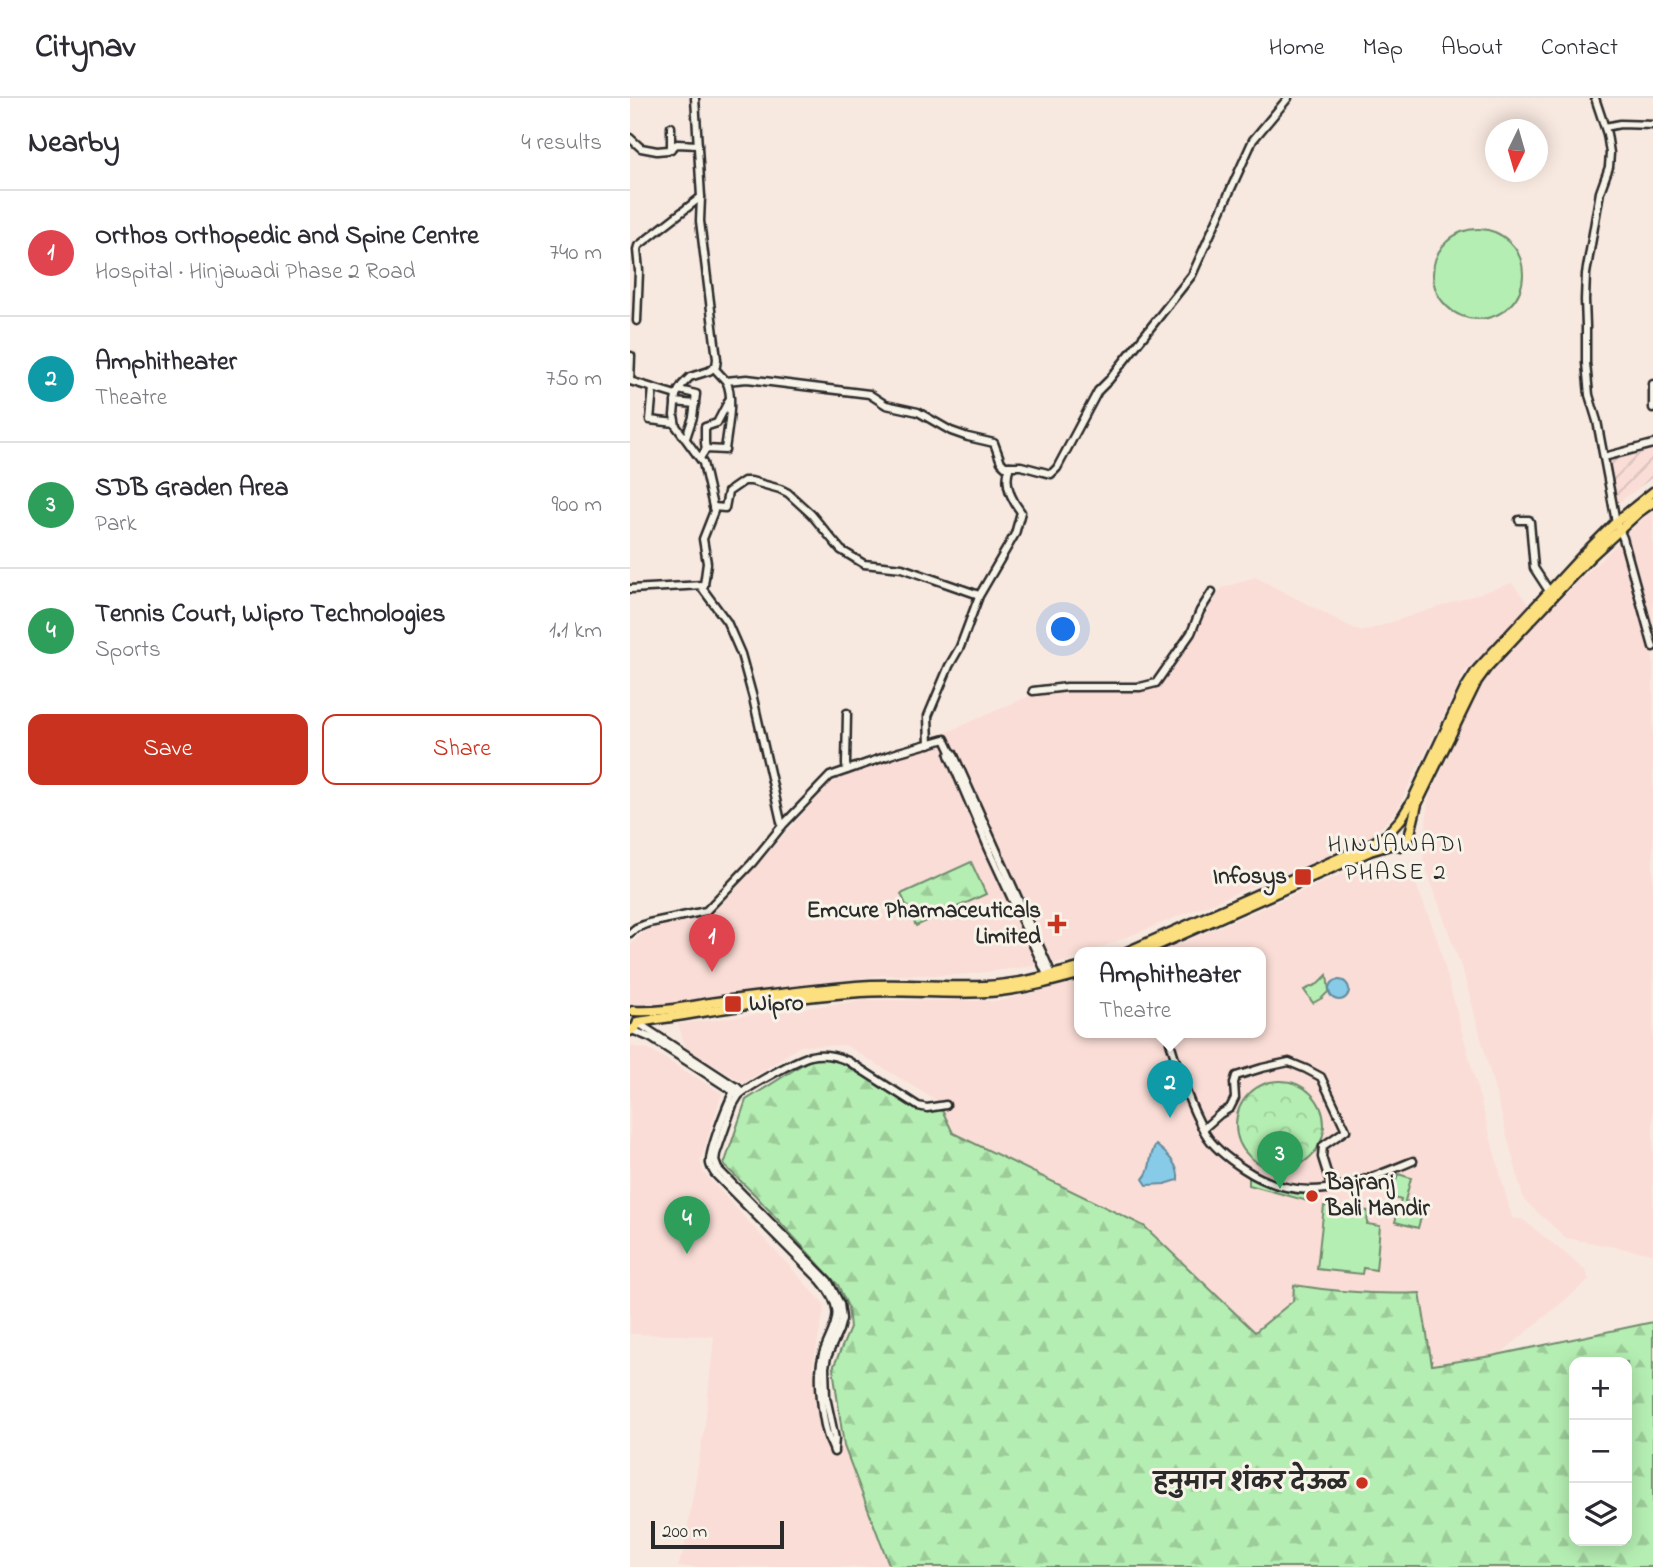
<!DOCTYPE html>
<meta charset="utf-8">
<style>
body{margin:0;font-family:"Indie Flower","Playpen Sans Deva",sans-serif;background:#f2f2f3;color:#2b2b33}
.controls{position:absolute;right:21px;bottom:21px;display:grid;overflow:hidden;border-radius:14px;box-shadow:0 4px 18px #0003}
.controls button{width:63px;height:63px;display:grid;place-items:center;padding:0;border:0;border-bottom:2px solid #e1e1e2;background:#fff;color:#2b2b33;font:35px sans-serif}
.compass{position:absolute;left:855px;top:21px;width:63px;height:63px;border-radius:50%;background:#fff;box-shadow:0 4px 18px #0003;rotate:185deg}
.scale{position:absolute;left:21px;bottom:18px;width:133px;box-sizing:border-box;padding-left:7px;border:4px solid #2b2b2b;border-top:0;font-size:19px;line-height:24px;white-space:nowrap;color:#2b2b2b;-webkit-text-stroke:5px #f7f3e8;paint-order:stroke}
.you{position:absolute;left:434px;top:532px;width:24px;height:24px;margin:-18px;border:5px solid #fff;border-radius:50%;background:#1a73e8;box-shadow:0 0 0 10px #1a73e833}
.badge{display:grid;place-items:center;width:46px;height:46px;border-radius:50%;background:#c8321e;color:#fff;font-size:23px;font-weight:700}
.pin{position:absolute;translate:-50% -58px;filter:drop-shadow(0 2px 4px #0008)}
.pin::after{content:'';position:absolute;top:37px;width:24px;height:21px;background:inherit;clip-path:polygon(0 0,100% 0,50% 100%)}
.popup{position:absolute;left:444px;top:849px;width:192px;height:91px;box-sizing:border-box;display:grid;place-content:center;border-radius:14px;background:#fff;filter:drop-shadow(0 2px 5px #0005);font-size:23px;white-space:nowrap;color:#7c7c81}
.popup b{font-size:26px;color:#2b2b33}
.popup::after{content:'';position:absolute;left:50%;top:100%;margin-left:-14px;border:14px solid transparent;border-top-color:#fff}
.list{margin:0;padding:0;list-style:none}
h2{display:flex;justify-content:space-between;align-items:center;height:91px;margin:0;padding:0 28px;font-size:30px}
h2 small{font-size:23px;font-weight:400;color:#7c7c81}
.list li{display:grid;grid-template-columns:46px 1fr auto;gap:21px;align-items:center;box-sizing:border-box;height:126px;padding:0 28px;border-top:2px solid #e1e1e2}
.list b{display:block;font-size:26px;white-space:nowrap}
.list p{margin:0;font-size:23px;white-space:nowrap;color:#7c7c81}
.list em{font-size:23px;font-style:normal;color:#7c7c81}
.actions{display:flex;gap:14px;padding:21px 28px}
.actions a{flex:1;padding:16px 0;border:2px solid #c8321e;border-radius:14px;text-align:center;font-size:24px;color:#c8321e}
.actions .main{background:#c8321e;color:#fff}
.icon{flex:none;width:38px;height:38px;fill:none;stroke:currentColor;stroke-width:2;stroke-linecap:round;stroke-linejoin:round}
.map{position:relative;flex:none;width:1023px;height:1469px;overflow:hidden}
header{display:flex;align-items:center;gap:42px;box-sizing:border-box;height:98px;padding:0 35px;background:#fff;border-bottom:2px solid #e1e1e2}
header strong{font-size:33px}
nav{display:flex;gap:38px;margin-inline-start:auto;font-size:24px}
main{display:flex}
aside{flex:1;background:#fff}
.map>svg:first-child{display:block}
.built{fill:#faddd6}
.industrial{fill:url(#industrial-furrows)}
.forest{fill:url(#forest-firs);stroke:#708c6e;stroke-width:2;fill-rule:evenodd}
.park{fill:url(#park-crowns);stroke:#708c6e;stroke-width:2}
.garden{fill:#b5eeb2;stroke:#708c6e;stroke-width:2}
.water{fill:#88cbe9;stroke:#638b9d;stroke-width:2}
.lines{fill:none;stroke-linecap:round;stroke-linejoin:round}
.minor-casing{stroke:#2b2b2b;stroke-width:11}
.major-casing{stroke:#2b2b2b;stroke-width:13}
.minor{stroke:#f7f3e8;stroke-width:6}
.major{stroke:#fce080;stroke-width:8}
.poi-dot{fill:#c8321e;stroke:#f7f3e8;stroke-width:2.5}
.labels{text-anchor:middle;dominant-baseline:central;stroke-width:6;stroke-linejoin:round;paint-order:stroke}
.poi-label{font-size:23px;font-weight:bold;fill:#2b2b2b;stroke:#f7f3e8;text-anchor:end}
.neighbourhood-label{font-size:24px;letter-spacing:2px;fill:#2b2b2b;stroke:#f7f3e8}
</style>
<header>
<strong>Citynav</strong>
<nav><a>Home</a><a>Map</a><a>About</a><a>Contact</a></nav>
</header>
<main>
<aside>
<h2>Nearby<small>4 results</small></h2>
<ul class="list">
<li><span class="badge" style="background:#e0444e">1</span><div><b>Orthos Orthopedic and Spine Centre</b><p>Hospital · Hinjawadi Phase 2 Road</p></div><em>740 m</em></li>
<li><span class="badge" style="background:#0f9aa8">2</span><div><b>Amphitheater</b><p>Theatre</p></div><em>750 m</em></li>
<li><span class="badge" style="background:#2e9e5b">3</span><div><b>SDB Graden Area</b><p>Park</p></div><em>900 m</em></li>
<li><span class="badge" style="background:#2e9e5b">4</span><div><b>Tennis Court, Wipro Technologies</b><p>Sports</p></div><em>1.1 km</em></li>
</ul>
<div class="actions"><a class="main">Save</a><a>Share</a></div>
</aside>
<div class="map">
<svg width="1023" height="1469" viewBox="0 0 1023 1469">
<defs>
<pattern id="industrial-furrows" width="10" height="10" patternUnits="userSpaceOnUse" patternTransform="scale(1.75)"><rect width="10" height="10" fill="#faddd6"/><path d="M-1 1l2-2M0 10L10 0M9 11l2-2" fill="none" stroke="#d6beb8"/></pattern>
<pattern id="forest-firs" width="22" height="20" patternUnits="userSpaceOnUse" patternTransform="scale(1.75)"><rect width="22" height="20" fill="#b5eeb2"/><path d="M5 1l3.5 6h-7zM16 11l3.5 6h-7z" fill="#9ccc99"/></pattern>
<pattern id="park-crowns" width="20" height="18" patternUnits="userSpaceOnUse" patternTransform="scale(1.75)"><rect width="20" height="18" fill="#b5eeb2"/><path d="M2 6a3 3 0 1 1 6 0M12 15a3 3 0 1 1 6 0" fill="none" stroke="#9ccc99"/></pattern>
</defs>
<rect width="100%" height="100%" fill="#f8e9e0"/>
<filter id="ink" filterUnits="userSpaceOnUse"><feTurbulence type="fractalNoise" baseFrequency=".0143" numOctaves="2"/><feDisplacementMap in="SourceGraphic" scale="14" xChannelSelector="R" yChannelSelector="G"/><feConvolveMatrix kernelMatrix="1 2 1 2 8 2 1 2 1" color-interpolation-filters="sRGB"/></filter>
<g filter="url(#ink)">
<g class="built">
<path d="M1023,411v745l-87,-16 -42,-38 -59,-222 -42,-118 5,-60 60,-129 89,-88 -1,-4 8,-3z"/>
<path d="M625,479l106,55 151,-49 17,22 -64,67 -68,138 -26,29 -281,113h-11v4l-13,6 -105,13h-78l-205,30 -48,3v-63l17,-16 65,-15 119,-131 203,-89 127,-13 61,-93z"/>
<path d="M734,767l17,15 13,2 20,-3 23,59 75,280 10,1 64,51 3,10 -90,75 -108,16h-76l-363,-236 -18,-36 -89,-54 -45,1 -56,37 -58,-35 -8,-24 190,-24 130,1 81,-19v50h182v-80h-101z"/>
<path d="M0,947l8,3 11,1 73,44 -22,69 4,11 121,132 -12,60 12,79 19,2 46,121h-212l6,-19 21,-124 9,-88 -84,-2z"/>
</g>
<path class="industrial" d="M1023,353v26l-39,29 -9,-46z"/>
<g class="forest">
<path d="M341,764l15,32 -70,32 -15,-32z"/>
<path d="M196,960l16,3 73,47 14,3 13,-1 11,23 191,93 111,106 38,-31 1,-16c43,7 82,10 126,8l12,72 60,-9 161,-34v245h-763l-46,-121 -11,-78 17,-40 -2,-21 -10,-22 -83,-90 -31,-30 22,-65 65,-41zM944,1264h53v179h-53z"/>
</g>
<circle class="park" cx="650" cy="1027" r="44"/>
<g class="garden">
<circle cx="848" cy="176" r="45"/>
<path d="M697,877l2,16 -7,7 -9,5 -9,-13 14,-6z"/>
<path d="M619,1074l34,15 34,4 -2,12 -66,-18z"/>
<path d="M768,1076l13,4 -6,23 19,5 -6,22 -23,-6 6,-22 -10,-3z"/>
<path d="M694,1108l44,5 -1,13 13,2 -4,44 -13,-2 -1,6 -45,-5z"/>
</g>
<g class="water">
<circle cx="709" cy="892" r="10"/>
<path d="M526,1047c10,8 24,20 22,35l-13,4 -18,1 -4,-6c10,-10 5,-25 13,-34z"/>
</g>
<g class="lines">
<g class="minor-casing">
<g id="minor">
<path d="M65,0l6,99 -1,24 17,138 -1,7 -7,5 -19,6 -8,8 -6,10 -2,20 2,11 27,37 11,48 -11,28 4,24 -3,22 -2,3 25,34 14,32 12,44 29,128"/>
<path d="M965,0l12,36 3,19 -1,14 -9,25 -14,82 -1,26 1,26v37l3,32 8,26 19,101 7,16 30,109"/>
<path d="M975,29l15,-3 33,1"/>
<path d="M0,40l11,10 16,3 11,-1 9,-6 21,1"/>
<path d="M41,51v-22"/>
<path d="M7,223l2,-50 -2,-21 1,-4 63,-49"/>
<path d="M84,270l12,13 21,-2 122,15 17,11 32,7 33,19 17,6 26,6 7,19 4,4h5"/>
<path d="M0,283l46,14"/>
<path d="M0,283l1,-25"/>
<path d="M1023,286v24"/>
<path d="M23,290l-3,32 25,3"/>
<path d="M49,292l17,4 -3,23 -7,21"/>
<path d="M45,304l20,2"/>
<path d="M76,351l-1,-6v-16l12,-4 12,-23"/>
<path d="M974,359l49,-13"/>
<path d="M70,360l6,-9 19,1c2,-18 10,-53 1,-69"/>
<path d="M83,409l12,1 3,-16 16,-11h7l29,8 8,4 23,21 30,36 23,14 38,4 77,27"/>
<path d="M889,422h10l1,2 4,46 15,23"/>
<path d="M0,491l74,-4"/>
<path d="M403,593l34,-4h73l16,-4 35,-50 9,-22 12,-19"/>
<path d="M299,646l-1,-28 21,-50 11,-19 19,-51 36,-62 6,-22c-10,-13 -18,-29 -11,-46h11l30,8 6,-6 41,-77 11,-11 83,-105 61,-135 35,-42"/>
<path d="M217,672l-1,-6 1,-51"/>
<path d="M0,835l6,-5 13,-5 57,-12 46,-48 30,-37 48,-50 69,-24 46,-13 7,15"/>
<path d="M419,881l-58,-125 -42,-99 4,-2 101,226"/>
<path d="M8,925l101,66"/>
<path d="M2,932l19,8 88,57c9,-8 60,-37 72,-39 12,-3 26,0 37,5l70,45 9,2 19,-3"/>
<path d="M540,944c9,30 19,63 35,91 8,14 25,27 39,36 59,39 110,16 169,-8"/>
<path d="M107,989c-8,10 -29,66 -27,77 1,4 3,7 5,10l106,107c35,41 0,52 -1,91 -1,17 3,50 8,65 2,6 5,10 6,15"/>
<path d="M109,997l-6,10 -17,49 -1,7 3,8 110,112 12,23 2,15 -3,11 -12,27 -2,10 1,30 9,42 -1,10"/>
<path d="M573,1031l17,-15 10,-6 5,-10 -1,-15 2,-7 26,-8 27,-6 17,7 15,8 25,53 -23,16 -1,11 10,32"/>
</g>
</g>
<g class="major-casing">
<g id="major">
<path d="M497,854l240,-106 22,-12 2,-4 10,-11 11,-18 53,-112 12,-19 108,-117 31,-31 37,-30"/>
<path d="M512,854l228,-101 23,-7 8,2 7,-4 9,-38 60,-123 11,-15 102,-109 49,-45 14,-10"/>
<path d="M3,913c30,2 61,-6 90,-10 45,-6 89,-11 133,-15 43,-4 86,2 129,0 32,-1 63,-10 94,-18"/>
<path d="M8,924c74,-11 148,-25 223,-30 47,-3 93,4 139,-1 27,-3 53,-10 79,-17"/>
<path d="M0,933l6,-4 2,-5"/>
</g>
</g>
<use href="#minor" class="minor"/>
<use href="#major" class="major"/>
</g>
</g>
<g class="poi-dot">
<rect x="664" y="770" width="18" height="18" rx="3.5"/>
<path d="M423.5 815.5h7v7h7v7h-7v7h-7v-7h-7v-7h7z"/>
<rect x="94" y="897" width="18" height="18" rx="3.5"/>
<circle cx="682" cy="1098" r="7"/>
<circle cx="732" cy="1385" r="7"/>
</g>
<g class="labels">
<g class="poi-label">
<text x="657" y="779">Infosys</text>
<text x="411" y="813">Emcure Pharmaceuticals<tspan x="411" dy="26">Limited</tspan></text>
<text x="119" y="906" text-anchor="start">Wipro</text>
<text x="696" y="1085" text-anchor="start">Bajranj<tspan x="696" dy="26">Bali Mandir</tspan></text>
<text x="718" y="1385">हनुमान शंकर देऊळ</text>
</g>
<g class="neighbourhood-label">
<text x="766" y="747">HINJAWADI<tspan x="766" dy="28">PHASE 2</tspan></text>
</g>
</g>
</svg>
<div class="controls">
<button>+</button>
<button>−</button>
<button><svg class="icon" aria-label="layers" viewBox="0 0 24 24"><path d="M12 4l9 5-9 5-9-5zM3 14l9 5 9-5"/></svg></button>
</div>
<svg class="compass" viewBox="-18 -18 36 36"><path d="M0-13l5 13h-10z" fill="#e53935"/><path d="M0 13l5-13h-10z" fill="#7c7c81"/></svg>
<div class="scale">200 m</div>
<div class="you"></div>
<div class="pin badge" style="left:82px;top:874px;background:#e0444e">1</div>
<div class="pin badge" style="left:540px;top:1020px;background:#0f9aa8">2</div>
<div class="popup"><b>Amphitheater</b>Theatre</div>
<div class="pin badge" style="left:650px;top:1091px;background:#2e9e5b">3</div>
<div class="pin badge" style="left:57px;top:1156px;background:#2e9e5b">4</div>
</div>
</main>
